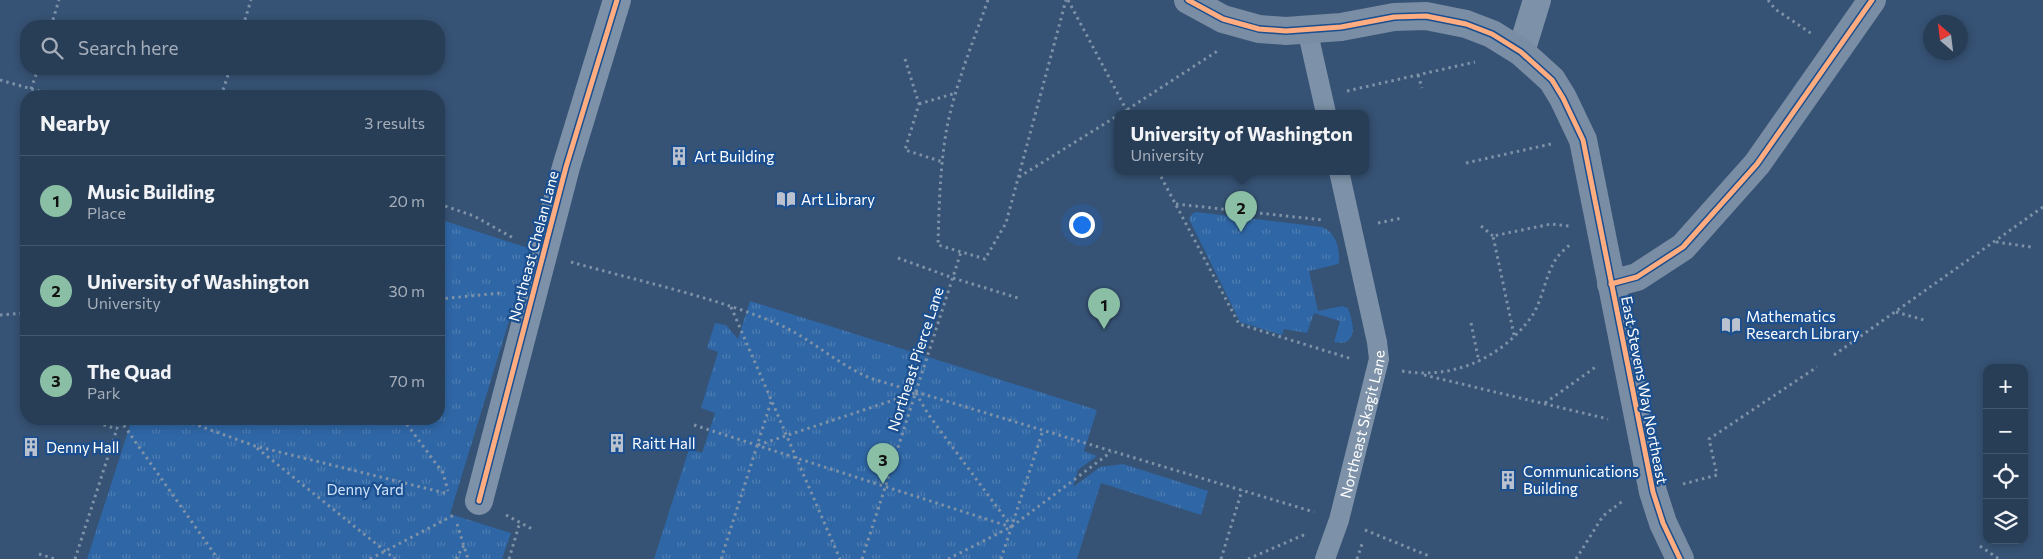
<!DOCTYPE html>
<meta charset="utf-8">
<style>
body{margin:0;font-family:Commissioner,sans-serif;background:#30455d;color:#f1f3f6}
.controls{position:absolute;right:15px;bottom:15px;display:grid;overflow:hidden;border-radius:10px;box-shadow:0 2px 8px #0003}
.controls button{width:45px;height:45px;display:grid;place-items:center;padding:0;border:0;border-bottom:1px solid #44576d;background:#283e57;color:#f1f3f6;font:25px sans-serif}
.compass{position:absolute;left:1923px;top:15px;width:45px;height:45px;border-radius:50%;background:#283e57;box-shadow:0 2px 8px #0003;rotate:332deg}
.you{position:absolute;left:1081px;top:224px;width:18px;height:18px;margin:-12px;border:4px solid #fff;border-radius:50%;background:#1a73e8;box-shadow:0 0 0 8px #1a73e833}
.badge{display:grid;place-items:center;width:32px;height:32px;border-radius:50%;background:#8abfa5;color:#111;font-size:16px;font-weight:700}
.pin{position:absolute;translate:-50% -41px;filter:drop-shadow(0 1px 2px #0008)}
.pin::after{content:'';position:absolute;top:26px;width:18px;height:15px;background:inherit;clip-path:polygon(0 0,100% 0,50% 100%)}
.popup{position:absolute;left:1114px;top:110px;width:255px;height:65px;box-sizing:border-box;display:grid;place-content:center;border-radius:10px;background:#283e57;filter:drop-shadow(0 1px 4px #0005);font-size:16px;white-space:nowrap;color:#a5aeba}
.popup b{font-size:19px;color:#f1f3f6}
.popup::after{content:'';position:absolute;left:50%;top:100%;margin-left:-10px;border:10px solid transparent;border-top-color:#283e57}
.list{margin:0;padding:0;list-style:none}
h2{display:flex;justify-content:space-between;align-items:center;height:65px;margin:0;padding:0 20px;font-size:21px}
h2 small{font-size:16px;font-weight:400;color:#a5aeba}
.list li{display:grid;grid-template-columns:32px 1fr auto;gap:15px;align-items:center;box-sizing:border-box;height:90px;padding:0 20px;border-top:1px solid #44576d}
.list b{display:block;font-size:19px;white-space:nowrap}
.list p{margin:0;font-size:16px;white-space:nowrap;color:#a5aeba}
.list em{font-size:16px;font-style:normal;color:#a5aeba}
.icon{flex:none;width:28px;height:28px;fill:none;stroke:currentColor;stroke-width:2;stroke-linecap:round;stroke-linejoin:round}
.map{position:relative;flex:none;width:2043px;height:559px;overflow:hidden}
.search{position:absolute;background:#283e57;box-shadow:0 2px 8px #0003;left:20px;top:20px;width:425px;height:55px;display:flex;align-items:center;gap:12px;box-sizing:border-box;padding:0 18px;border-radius:20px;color:#a5aeba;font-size:19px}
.panel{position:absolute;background:#283e57;box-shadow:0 2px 8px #0003;left:20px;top:90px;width:425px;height:335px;border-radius:20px}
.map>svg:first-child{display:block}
.grass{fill:url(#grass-tufts)}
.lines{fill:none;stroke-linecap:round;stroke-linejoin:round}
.path{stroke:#7d92a8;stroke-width:3;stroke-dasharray:2.5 4;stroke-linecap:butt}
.lane{stroke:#7d92a8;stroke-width:20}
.street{stroke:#7d92a8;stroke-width:28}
.secondary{stroke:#798da4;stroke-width:28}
.cycleway-casing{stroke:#1b4f8f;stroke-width:8}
.cycleway{stroke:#ffac80;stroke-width:5}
.labels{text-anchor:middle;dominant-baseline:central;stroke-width:4.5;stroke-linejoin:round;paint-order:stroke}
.poi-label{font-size:15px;fill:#fff;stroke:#1b4f8f;text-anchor:start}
.street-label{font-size:15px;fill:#fff;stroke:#1b4f8f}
.park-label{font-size:15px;fill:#cfe3fa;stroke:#1b4f8f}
</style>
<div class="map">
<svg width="2043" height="559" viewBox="0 0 2043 559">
<defs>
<pattern id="grass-tufts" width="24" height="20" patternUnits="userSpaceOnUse" patternTransform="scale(1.25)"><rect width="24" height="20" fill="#2f66a5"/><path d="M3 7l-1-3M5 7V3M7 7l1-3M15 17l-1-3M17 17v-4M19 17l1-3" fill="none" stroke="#4e7db2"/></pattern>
</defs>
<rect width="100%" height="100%" fill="#365274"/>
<g class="grass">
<path d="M1196,212l126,15c14,5 18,22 17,35l-1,2 -29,7 9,40 24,-5 6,2c4,12 10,29 -4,35l-10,-1 6,-21 -26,-8 -7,20 -23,-4 -2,6 -42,-13 -51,-103 3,-5z"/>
<path d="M439,219l92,30 -81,265 61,19 -9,26h-415l45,-140h307z"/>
<path d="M750,301l347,109 -13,41 13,5 -19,14 -5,17 27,-20 23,-3 85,27 -7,24 -100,-32 -24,76h-423l35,-110 13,4 13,-40 -14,-5 17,-56 -11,-4 8,-25 11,2 12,14z"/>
</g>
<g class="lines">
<g class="path">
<path d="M988,0c-15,42 -32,83 -41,127 -7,39 -8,79 -9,118l47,14 21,-36 60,-223"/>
<path d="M1068,0l60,113"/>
<path d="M1768,0l7,9 37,25"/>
<path d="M51,26l8,-26"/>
<path d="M243,26l8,-26"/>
<path d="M905,59l14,45 -14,46 38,12"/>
<path d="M1418,75l4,13"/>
<path d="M0,80l46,13"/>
<path d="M31,89l7,-20"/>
<path d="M1347,91l128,-29"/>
<path d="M221,96l9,-27"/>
<path d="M919,104l37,-11"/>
<path d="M1122,113l97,-63"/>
<path d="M1466,163l85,-19"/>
<path d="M1158,171l81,153 113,35"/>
<path d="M1019,177l98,-61"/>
<path d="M439,204l35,12 41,23"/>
<path d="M1176,204l147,16"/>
<path d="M1378,223l24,-5"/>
<path d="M1481,226l12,10"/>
<path d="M1996,242l35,5"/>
<path d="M898,258l55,20 65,20"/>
<path d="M571,262c67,19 144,35 207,62 34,15 61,42 95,55l441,133"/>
<path d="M439,299l62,-6"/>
<path d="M731,307l109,252"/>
<path d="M1896,312l28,8"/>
<path d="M0,315l26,-2"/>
<path d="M1471,323l8,39"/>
<path d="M1514,335l-21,-99 58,-12 18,2"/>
<path d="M1834,355l209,-148"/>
<path d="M1402,371c51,9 100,-13 130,-55 11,-17 13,-40 24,-57 4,-6 10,-11 16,-16"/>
<path d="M1424,375l184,44"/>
<path d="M916,393l12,21 83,112"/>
<path d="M1545,403l52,-37"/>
<path d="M85,419l32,10"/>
<path d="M180,419l75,27 194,48"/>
<path d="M403,419l40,54 5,18"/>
<path d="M120,420l98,139"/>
<path d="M694,425l317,102"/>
<path d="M758,445l157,-52"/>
<path d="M257,448l138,111"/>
<path d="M1683,484l34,-9 -8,-36 108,-72"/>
<path d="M506,515l26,14"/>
<path d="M457,524l11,35"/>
<path d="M1365,530l64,26"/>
<path d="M1980,546l19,13"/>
<path d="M39,554l16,5"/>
<path d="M75,559l45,-140"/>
<path d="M370,559l84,-44"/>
<path d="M456,559l8,-14"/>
<path d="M509,559l11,-37"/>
<path d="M721,559l50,-157"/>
<path d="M862,559l99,-307"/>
<path d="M948,559l63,-32 100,-75"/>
<path d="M1001,559l42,-129"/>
<path d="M1221,559l21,-69"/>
<path d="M1248,559l58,-25"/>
<path d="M1357,559l6,-18"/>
<path d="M1576,559l27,-43 21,-16"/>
</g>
<g class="lane">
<path d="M1307,29l19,84"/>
<path id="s1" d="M1325,559l14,-39 40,-161 -2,-17 -38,-171"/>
</g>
<g class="street">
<path d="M1521,52l16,-52"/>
<path d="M479,501l87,-334 51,-167"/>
</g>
<g class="secondary">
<path d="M1188,0l35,19 36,10 27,2 55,-4 53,-10 32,-1 40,8 26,10 29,18 31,28 11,18 20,42 70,352 10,31 17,36"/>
<path d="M1611,284l26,-7 46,-30 74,-83 115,-164"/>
</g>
<g class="cycleway-casing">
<g id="cycleway">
<path d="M1188,0l35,19 36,10 27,2 55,-4 53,-10 32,-1 40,8 26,10 29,18 31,28 11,18 20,42 70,352 10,31 17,36"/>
<path d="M1611,284l26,-7 46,-30 74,-83 115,-164"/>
<path d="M479,501l87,-334 51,-167"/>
</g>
</g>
<use href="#cycleway" class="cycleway"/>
</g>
<defs>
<g id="building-bare" transform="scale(1.5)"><path d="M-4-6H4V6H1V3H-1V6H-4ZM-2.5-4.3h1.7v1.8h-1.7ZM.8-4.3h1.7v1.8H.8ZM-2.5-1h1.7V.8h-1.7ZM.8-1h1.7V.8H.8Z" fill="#b9c2ce" stroke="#1b4f8f" stroke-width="2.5" paint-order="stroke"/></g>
<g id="library-bare" transform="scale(1.5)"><path d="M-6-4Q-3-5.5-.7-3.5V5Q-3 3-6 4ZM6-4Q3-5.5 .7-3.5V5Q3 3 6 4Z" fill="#b9c2ce" stroke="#1b4f8f" stroke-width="2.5" paint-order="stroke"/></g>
</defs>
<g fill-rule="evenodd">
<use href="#building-bare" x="679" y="156"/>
<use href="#library-bare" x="786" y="199"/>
<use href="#library-bare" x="1731" y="325"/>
<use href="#building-bare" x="617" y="443"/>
<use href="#building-bare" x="31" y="447"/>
<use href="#building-bare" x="1508" y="480"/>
</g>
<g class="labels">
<g class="poi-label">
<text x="694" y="156">Art Building</text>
<text x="801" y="199">Art Library</text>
<text x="1746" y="316">Mathematics<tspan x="1746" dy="17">Research Library</tspan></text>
<text x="632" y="443">Raitt Hall</text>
<text x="46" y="447">Denny Hall</text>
<text x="1523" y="471">Communications<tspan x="1523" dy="17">Building</tspan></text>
</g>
<g class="street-label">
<text transform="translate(533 246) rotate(-75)">Northeast Chelan Lane</text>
<text transform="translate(915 359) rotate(-72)">Northeast Pierce Lane</text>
<text transform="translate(1645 390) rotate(79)">East Stevens Way Northeast</text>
<text stroke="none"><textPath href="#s1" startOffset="140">Northeast Skagit Lane</textPath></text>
</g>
<g class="park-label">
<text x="365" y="489">Denny Yard</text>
</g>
</g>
</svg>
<div class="controls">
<button>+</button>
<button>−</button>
<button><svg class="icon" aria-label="locate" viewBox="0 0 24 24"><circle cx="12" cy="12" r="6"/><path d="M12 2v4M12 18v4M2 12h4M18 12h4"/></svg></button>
<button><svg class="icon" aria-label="layers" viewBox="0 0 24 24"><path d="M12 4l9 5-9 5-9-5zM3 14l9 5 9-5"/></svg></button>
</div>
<svg class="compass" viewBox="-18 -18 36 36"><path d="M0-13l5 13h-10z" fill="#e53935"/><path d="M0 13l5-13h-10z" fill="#a5aeba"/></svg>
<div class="you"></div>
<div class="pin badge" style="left:1104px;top:329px">1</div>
<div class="pin badge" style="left:1241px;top:232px">2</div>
<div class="popup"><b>University of Washington</b>University</div>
<div class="pin badge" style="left:883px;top:484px">3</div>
<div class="search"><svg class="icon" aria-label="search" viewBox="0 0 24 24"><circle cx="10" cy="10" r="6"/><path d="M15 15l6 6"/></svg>Search here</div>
<section class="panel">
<h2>Nearby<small>3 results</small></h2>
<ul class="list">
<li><span class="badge">1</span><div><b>Music Building</b><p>Place</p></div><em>20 m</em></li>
<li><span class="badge">2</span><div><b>University of Washington</b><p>University</p></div><em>30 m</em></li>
<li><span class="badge">3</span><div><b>The Quad</b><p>Park</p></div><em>70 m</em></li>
</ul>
</section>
</div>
